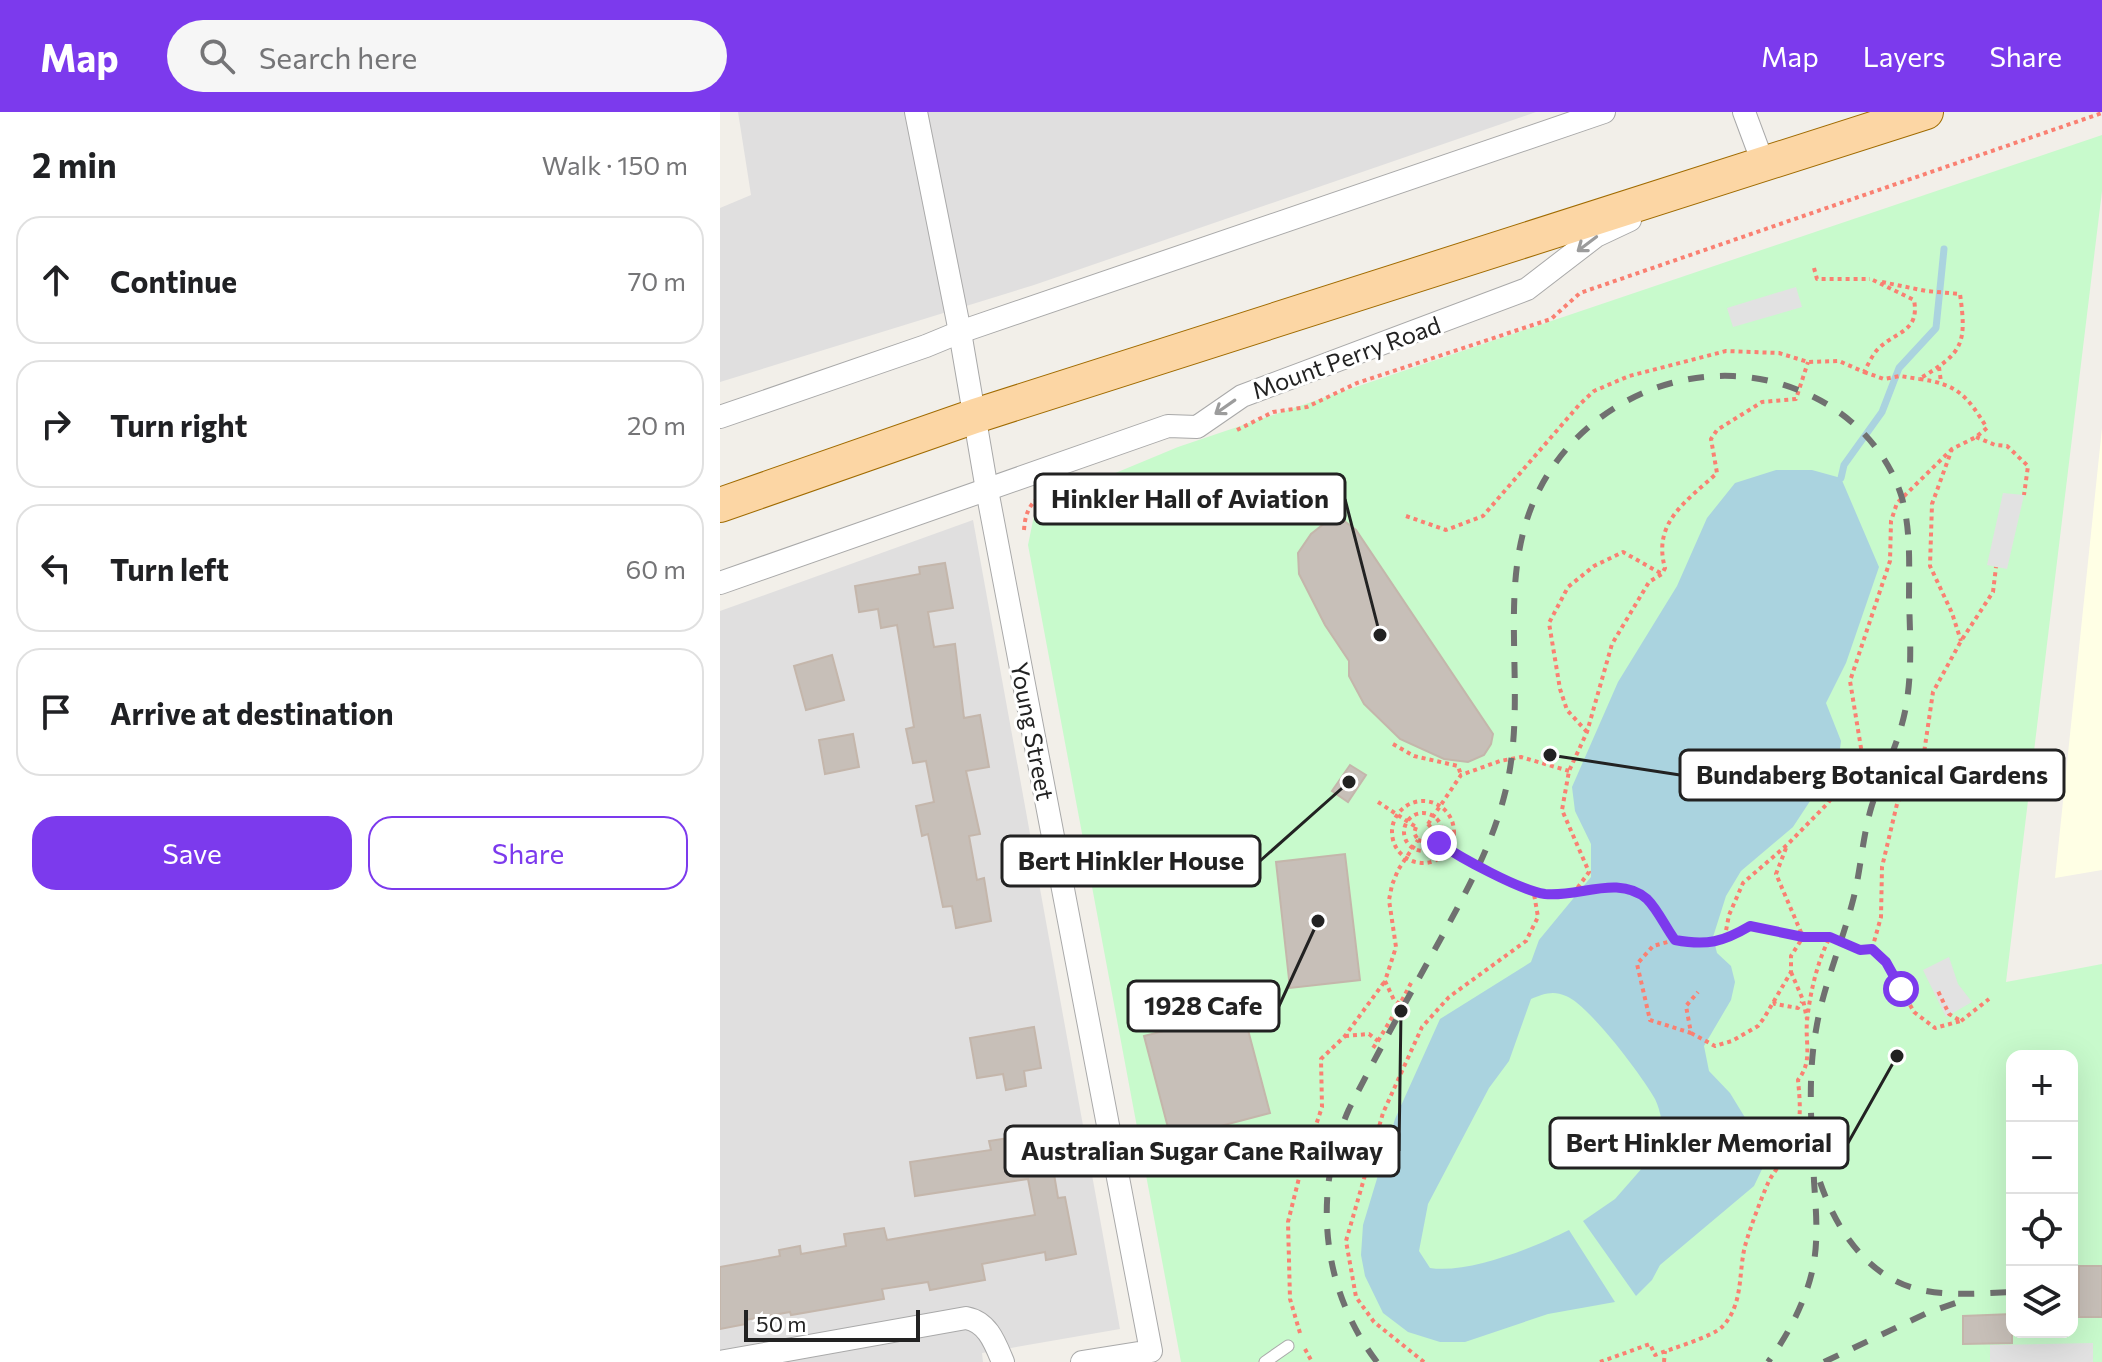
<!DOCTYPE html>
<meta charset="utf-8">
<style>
body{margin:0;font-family:Commissioner,sans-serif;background:#f6f6f6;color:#202124}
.controls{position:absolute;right:24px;bottom:24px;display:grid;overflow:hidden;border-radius:16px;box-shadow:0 8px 32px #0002}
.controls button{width:72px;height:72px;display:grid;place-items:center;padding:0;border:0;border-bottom:2px solid #e0e0e0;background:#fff;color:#202124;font:40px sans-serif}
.scale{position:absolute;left:24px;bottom:20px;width:176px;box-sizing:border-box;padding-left:8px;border:4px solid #222;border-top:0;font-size:22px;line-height:28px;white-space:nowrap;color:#222;-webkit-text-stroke:6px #fff;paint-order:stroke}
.stop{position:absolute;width:24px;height:24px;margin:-18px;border:6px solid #7c3aed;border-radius:50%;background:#fff}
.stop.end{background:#7c3aed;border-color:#fff;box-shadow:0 2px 8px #0008}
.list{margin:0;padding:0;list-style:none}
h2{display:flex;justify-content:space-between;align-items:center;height:104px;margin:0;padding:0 32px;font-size:34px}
h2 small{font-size:26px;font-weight:400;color:#757577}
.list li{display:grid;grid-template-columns:52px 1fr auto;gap:24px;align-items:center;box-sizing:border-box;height:128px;margin:0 16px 16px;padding:0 16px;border:2px solid #e0e0e0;border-radius:24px}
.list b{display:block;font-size:30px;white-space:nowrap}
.list em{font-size:26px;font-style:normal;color:#757577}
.actions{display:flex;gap:16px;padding:24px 32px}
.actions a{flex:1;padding:18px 0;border:2px solid #7c3aed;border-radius:24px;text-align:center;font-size:28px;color:#7c3aed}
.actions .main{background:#7c3aed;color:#fff}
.icon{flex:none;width:44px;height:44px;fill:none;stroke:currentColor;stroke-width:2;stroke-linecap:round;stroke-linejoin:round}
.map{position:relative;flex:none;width:1382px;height:1250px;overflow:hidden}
header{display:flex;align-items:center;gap:48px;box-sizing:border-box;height:112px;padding:0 40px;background:#7c3aed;color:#fff}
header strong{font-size:38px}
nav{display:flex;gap:44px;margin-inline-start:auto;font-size:28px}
.search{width:560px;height:72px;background:#f6f6f6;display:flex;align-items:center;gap:20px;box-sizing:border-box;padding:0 28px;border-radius:44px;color:#757577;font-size:30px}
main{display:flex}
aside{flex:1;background:#fff}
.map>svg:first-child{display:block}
.residential{fill:#e0dfdf}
.education{fill:#ffffe5}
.park{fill:#c8facc;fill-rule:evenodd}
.parking{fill:#e2e2e2}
.water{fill:#aad3df}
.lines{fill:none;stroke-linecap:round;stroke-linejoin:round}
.stream{stroke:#aad3df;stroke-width:7}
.building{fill:#c7bfb8;stroke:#c4b6ab;stroke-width:2}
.lane-casing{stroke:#a9a9a9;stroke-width:13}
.street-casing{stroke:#a9a9a9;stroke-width:24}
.primary-casing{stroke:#a06b00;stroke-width:36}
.path{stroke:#fa8072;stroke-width:4;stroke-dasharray:4 4;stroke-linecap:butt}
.lane{stroke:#fff;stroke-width:11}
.street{stroke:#fff;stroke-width:22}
.primary{stroke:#fcd6a4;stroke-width:34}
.rail{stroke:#707070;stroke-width:6;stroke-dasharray:16 16;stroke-linecap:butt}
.oneway{stroke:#9c9c9c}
.route{stroke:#7c3aed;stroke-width:10}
.labels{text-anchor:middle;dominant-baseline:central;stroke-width:6;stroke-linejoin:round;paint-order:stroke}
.street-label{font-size:24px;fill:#222;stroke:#fff}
.leader{fill:none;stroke:#222;stroke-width:3}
.callout-dot{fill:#222;stroke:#fff;stroke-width:3}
.callout{fill:#fff;stroke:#222;stroke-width:3}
.callout-label{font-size:26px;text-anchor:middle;font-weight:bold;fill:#222}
</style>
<header>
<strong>Map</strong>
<div class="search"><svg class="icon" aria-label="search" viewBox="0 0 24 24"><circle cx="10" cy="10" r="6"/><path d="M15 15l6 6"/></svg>Search here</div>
<nav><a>Map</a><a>Layers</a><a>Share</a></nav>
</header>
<main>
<aside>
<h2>2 min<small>Walk · 150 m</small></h2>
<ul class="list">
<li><svg class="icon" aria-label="ahead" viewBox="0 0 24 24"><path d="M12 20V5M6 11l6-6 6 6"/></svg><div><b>Continue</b></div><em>70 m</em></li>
<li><svg class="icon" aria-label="right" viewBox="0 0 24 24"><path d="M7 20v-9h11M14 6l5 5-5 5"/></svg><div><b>Turn right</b></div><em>20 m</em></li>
<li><svg class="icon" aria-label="left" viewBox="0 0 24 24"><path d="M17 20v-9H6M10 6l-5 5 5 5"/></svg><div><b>Turn left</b></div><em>60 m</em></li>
<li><svg class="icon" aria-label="arrive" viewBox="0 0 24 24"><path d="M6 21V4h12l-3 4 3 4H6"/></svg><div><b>Arrive at destination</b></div></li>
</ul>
<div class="actions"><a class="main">Save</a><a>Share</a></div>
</aside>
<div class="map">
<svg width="1382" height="1250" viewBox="0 0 1382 1250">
<rect width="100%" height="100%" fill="#f2efe9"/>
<g class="residential">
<path d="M18,0h798l-502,173 -314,97v-174l31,-13z"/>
<path d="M253,408l147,809 -138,24 1,9h-263v-751z"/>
</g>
<path class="education" d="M1382,316v442l-47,8z"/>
<path class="park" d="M1382,23v56l-96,791 96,-18v398h-921l-153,-817 8,-39 142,-59zM1292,944h60v276h-60z"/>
<g class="parking">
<path d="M1076,175l6,20 -69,20 -6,-19z"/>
<path d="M1283,381l21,2 -17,74 -20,-4z"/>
<path d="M1229,845l9,27 14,18 -26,15 -23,-47z"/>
<path d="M1373,1231v19h-103v-17z"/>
</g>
<path class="water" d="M1056,358h36l29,8 38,89 -33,96 -20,40 15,38 -2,16 -46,70 -52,44 -15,25 -13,41 4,16 14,13 4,16 -4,18 -27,46 5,25 21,22 22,36 12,36 -10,21 -94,79 -8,15 -16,16 -53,-75 32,-22 50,-57c-2,-14 -4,-31 -10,-43 -12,-22 -67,-95 -89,-103 -13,-6 -23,-2 -35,3l-22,62 -20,27 -61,116 -9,47 11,17c39,6 105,-21 139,-38l46,72 -67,12 -83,28h-25l-32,-10 -25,-19 -18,-37 -4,-21 2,-30 32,-106 45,-100 91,-57 8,-22 52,-63v-33l-16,-33 -3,-24 46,-105 59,-96 30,-68 28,-35z"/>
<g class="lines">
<path class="stream" d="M1121,366l3,-13 38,-53 17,-44 37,-40 8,-79"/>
</g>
<g class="building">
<path d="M623,408l13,10 137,204 -2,10 -7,11 -16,7 -24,-3 -44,-20 -36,-35 -15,-28v-15l-24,-36 -26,-51 -1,-21 13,-19 14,-11z"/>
<path d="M225,451l8,45 -25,4 6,35 21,-3 9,74 16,-3 9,52 -23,4 14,63 -11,2 8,44 7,-2 7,43 -35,7 -4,-22 -9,1 -15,-73 -6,2 -6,-30 18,-4 -8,-41 -13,2 -7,-34 8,-2 -17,-102 -16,3 -3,-19 -19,3 -4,-26 65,-12 -1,-7z"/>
<path d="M112,543l12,45 -38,10 -12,-44z"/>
<path d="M133,622l6,33 -34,7 -6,-34z"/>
<path d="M630,653l16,10 -18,27 -16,-11z"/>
<path d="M625,742l15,126 -70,8 -14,-126z"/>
<path d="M523,899l27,102 -99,26 -27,-103z"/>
<path d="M314,915l7,41 -17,3 2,15 -20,4 -3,-16 -26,4 -7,-40z"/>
<path d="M327,1020l11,66 7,-1 11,57 -30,6 -1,-8 -63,12 3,16 -55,10 -2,-8 -46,7 2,10 -93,16 -1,-3 -45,8 1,4 -26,5v-62l60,-11 -1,-6 21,-4 1,8 45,-8 -2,-12 40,-6 3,12 148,-25 -7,-36 -113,17 -5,-34 81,-12 -2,-9z"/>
<rect x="1359" y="1154" width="23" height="51"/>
<path d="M1292,1202v29l-49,1v-28z"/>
</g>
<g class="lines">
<g class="lane-casing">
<path id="lane" d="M545,1250l23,-16"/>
</g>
<g class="street-casing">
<g id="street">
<path d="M196,0l44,220 27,158 164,861 -69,11"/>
<path d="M1024,0l19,51"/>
<path d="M0,305l206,-71 34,-14 644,-220"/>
<path d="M0,471l448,-157 29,1 45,-31 285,-107 69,-53 34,-16"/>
<path d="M0,1250l246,-44c22,4 29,25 37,44"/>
</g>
</g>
<g class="primary-casing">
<path id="primary" d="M0,393l255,-89 951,-304"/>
</g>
<g class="path">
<path d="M1094,156l3,11h53"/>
<path d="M1162,170l44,9 34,3c7,50 3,59 -41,85 39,5 48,17 68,49l-11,9 -24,12 -20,55 -2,62 22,47 9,28"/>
<path d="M1219,255l2,15"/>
<path d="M1144,260l20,7 16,-3 19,3"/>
<path d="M517,318l36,-18 34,-5 50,-24 194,-64 29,-26 522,-180"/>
<path d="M1256,325l19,8 12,1 21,20 -4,29"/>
<path d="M686,404l40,14 37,-14 96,-111 15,-14 35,-15 97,-25 53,2 29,9 31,-1 25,11c4,-7 8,-17 14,-23 18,-18 42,-17 36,-49l-43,-21"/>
<path d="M304,418c1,-14 4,-24 15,-33"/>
<path d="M867,620l-20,-22 -7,-21 -11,-66 19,-36 26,-21 29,-14 39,22"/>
<path d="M673,632l21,12 44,10 3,9"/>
<path d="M1204,641l49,10"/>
<circle cx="703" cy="720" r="31"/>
<path d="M658,690l38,25"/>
<circle cx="703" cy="720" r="19"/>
<path d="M708,712l33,-49 39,-14 21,-4 48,14"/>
<path d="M708,712l5,6 -2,7"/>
<path d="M696,715l-2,6 4,7"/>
<path d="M698,728l7,2 6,-5"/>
<path d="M1066,736l-10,26 27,63h27"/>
<path d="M812,778l9,3 32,1"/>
<path d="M955,828l-22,6 -16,18 13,56 41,13 -5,-27 12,-14"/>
<path d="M1004,829l-34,2 -15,-3c-16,-22 -32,-56 -64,-54 -13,1 -26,6 -38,8l16,-22 -27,-62 7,-39 18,-39 25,-88 37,-62 13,-8 3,-6c-13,-46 22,-67 52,-95l-6,-34 6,-9 45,-28 34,-3 12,-37"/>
<path d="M1152,837l9,-32 1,-50 15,-63 27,-51 9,-61 28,-51 32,-49 3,-25"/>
<path d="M1071,860l12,28 4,19"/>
<path d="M691,871l-11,21 -6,-4 -9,-19 11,-34 -7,-47 3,-15 6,-15 20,-30"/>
<path d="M1054,889l1,3 23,4 4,-6"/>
<path d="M1241,909l28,-22"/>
<path d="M971,921l24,13 17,-5 26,-15 6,-8 27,-46v-16l12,-19 -53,-11 -26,15 5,-26 14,-32 44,-38 41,-42 34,-49 -12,-73 40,-120 1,-40 6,-18 55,-54"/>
<path d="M625,924l24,-2 9,7 -5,7"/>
<path d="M658,929l22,-37"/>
<path d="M580,1221l-10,-34 -2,-77 13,-52 21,-63 -1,-48 24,-23 40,-55"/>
<path d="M585,1237l7,13"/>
<path d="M704,1250l-50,-40 -18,-25 -10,-56 37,-128 39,-86 27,-30 77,-56 12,-24 -4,-23 -54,-29 -12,-3 -37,-25"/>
<path d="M880,1250l50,-18 5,11c15,-6 57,-18 67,-28 22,-23 16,-53 23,-81 5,-18 16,-47 23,-63 7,-15 21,-27 26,-42 8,-20 6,-40 4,-61 15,-19 7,-36 9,-59 3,-28 10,-59 23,-84l30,13 12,-1 14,13 28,50 21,16 26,-7 -12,-7 -11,-23"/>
<path d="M944,1250l1,-11"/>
</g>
<use href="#lane" class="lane"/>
<use href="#street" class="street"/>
<use href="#primary" class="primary"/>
<g class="rail">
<path d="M1100,1070c17,50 50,99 106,109 28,5 58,2 86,1"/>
<path d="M1352,1180h5"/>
<path d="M657,1250c-56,-73 -65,-170 -28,-253 29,-57 60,-113 91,-169 26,-48 52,-94 65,-147 28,-111 -20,-226 47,-325 40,-59 110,-95 181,-92 74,3 147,49 169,122 9,33 7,68 7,101 1,33 3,68 -2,101 -5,37 -23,70 -35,105 -10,32 -11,67 -20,99 -11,42 -29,83 -36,126 -9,50 -4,101 -2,151 2,30 5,61 -2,91 -7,30 -25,65 -44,90"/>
<path d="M1104,1250l103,-49 40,-14"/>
</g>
</g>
<defs><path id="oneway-shaft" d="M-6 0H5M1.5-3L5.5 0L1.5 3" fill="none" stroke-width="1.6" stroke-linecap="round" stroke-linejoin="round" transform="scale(2)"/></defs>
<g class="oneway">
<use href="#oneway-shaft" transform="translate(867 132) rotate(143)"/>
<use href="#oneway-shaft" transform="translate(505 295) rotate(145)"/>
</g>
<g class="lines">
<path class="route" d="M719,731c22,15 80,47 106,51 33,4 73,-20 102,5 11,11 19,29 28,41 32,6 48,2 75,-14l53,11h27l30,13 12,-1 14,13 15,27"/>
</g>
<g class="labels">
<g class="street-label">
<text transform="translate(626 245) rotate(-20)">Mount Perry Road</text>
<text transform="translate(313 619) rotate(79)">Young Street</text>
</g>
</g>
<path class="leader" d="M660 523L625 387M830 643L960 663M629 670L540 749M598 809L559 894M1177 944L1128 1031M681 899L679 1039"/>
<g class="callout-dot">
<circle cx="660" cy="523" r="8"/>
<circle cx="830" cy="643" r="8"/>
<circle cx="629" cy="670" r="8"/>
<circle cx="598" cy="809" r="8"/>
<circle cx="1177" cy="944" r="8"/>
<circle cx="681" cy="899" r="8"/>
</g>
<g class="callout">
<rect x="315" y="362" width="310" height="50" rx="8"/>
<rect x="960" y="638" width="384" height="50" rx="8"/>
<rect x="282" y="724" width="258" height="50" rx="8"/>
<rect x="408" y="869" width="151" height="50" rx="8"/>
<rect x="830" y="1006" width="298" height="50" rx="8"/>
<rect x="285" y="1014" width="394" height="50" rx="8"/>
</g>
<g class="callout-label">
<text x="470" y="396">Hinkler Hall of Aviation</text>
<text x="1152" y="672">Bundaberg Botanical Gardens</text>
<text x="411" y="758">Bert Hinkler House</text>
<text x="483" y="903">1928 Cafe</text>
<text x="979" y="1040">Bert Hinkler Memorial</text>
<text x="482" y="1048">Australian Sugar Cane Railway</text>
</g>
</svg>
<div class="controls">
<button>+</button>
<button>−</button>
<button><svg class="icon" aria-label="locate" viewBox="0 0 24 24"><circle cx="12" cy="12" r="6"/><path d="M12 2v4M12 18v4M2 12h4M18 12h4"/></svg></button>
<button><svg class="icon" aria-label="layers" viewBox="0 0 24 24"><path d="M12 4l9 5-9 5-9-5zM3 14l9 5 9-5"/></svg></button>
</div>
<div class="scale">50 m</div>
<div class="stop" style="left:1181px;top:877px"></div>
<div class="stop end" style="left:719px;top:731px"></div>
</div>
</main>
